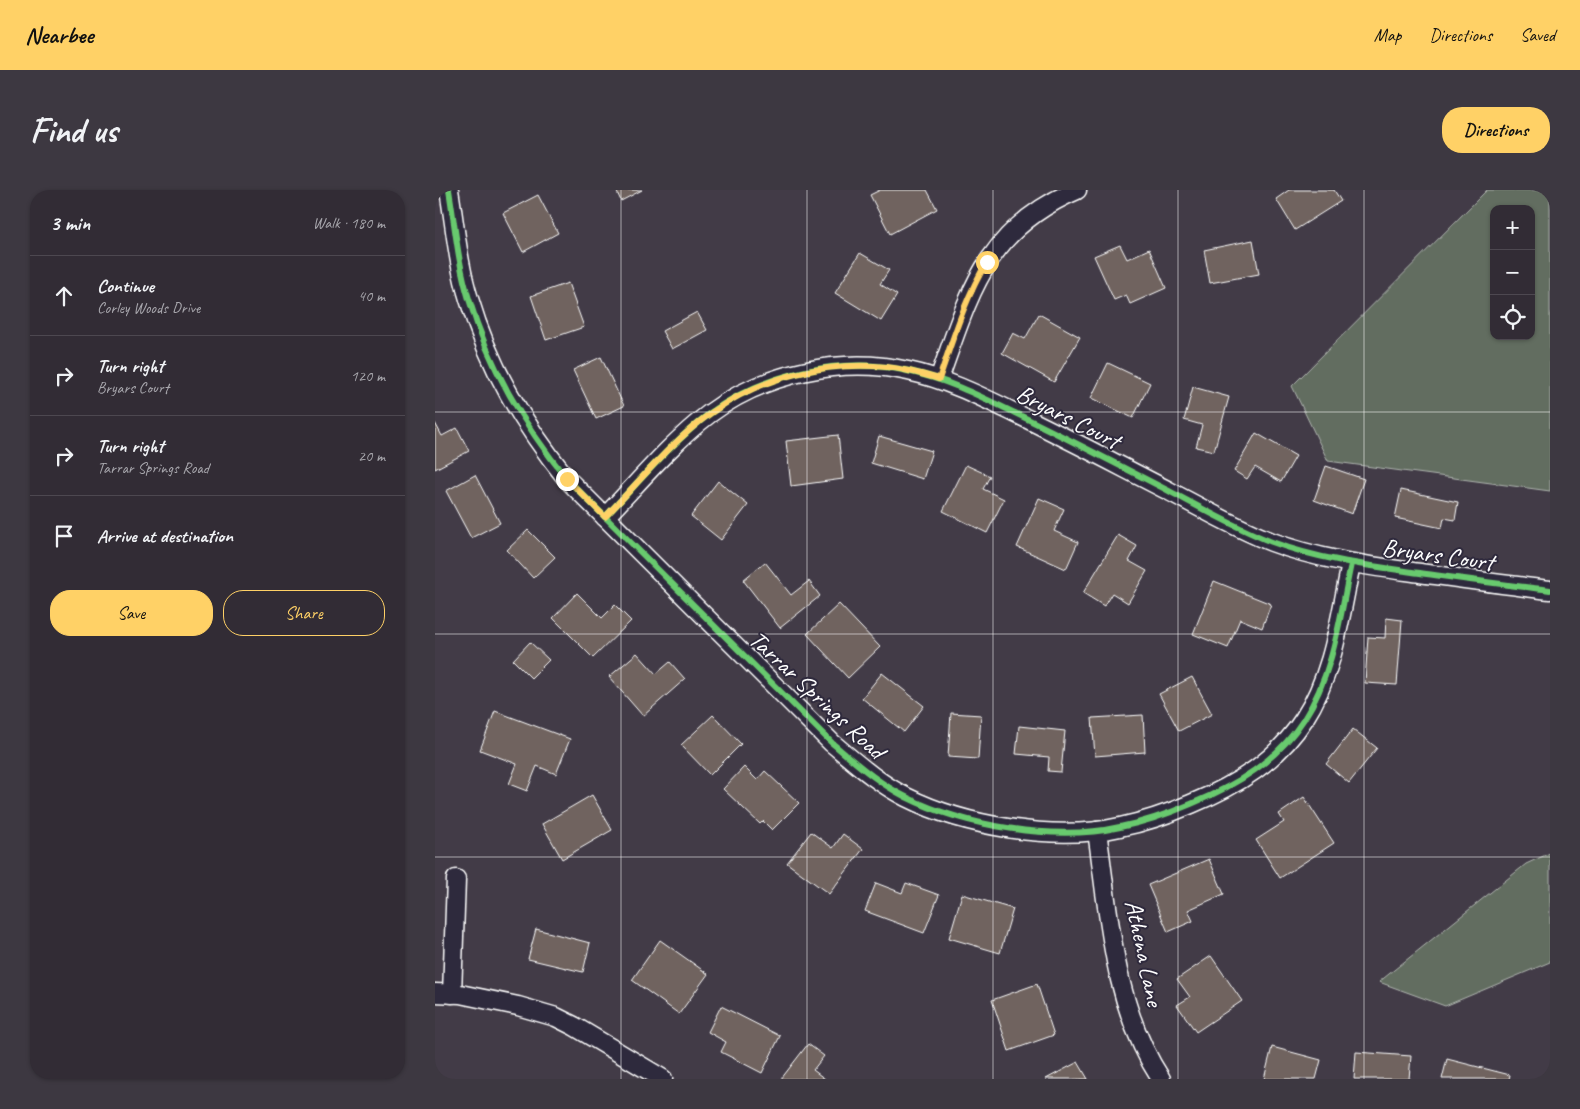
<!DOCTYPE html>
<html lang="en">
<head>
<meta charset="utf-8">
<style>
  body { margin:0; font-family:Caveat,sans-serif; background:#3d3841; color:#f1f3f6 }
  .controls { position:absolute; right:15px; top:15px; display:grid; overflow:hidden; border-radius:10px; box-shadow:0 1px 4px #0004 }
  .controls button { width:45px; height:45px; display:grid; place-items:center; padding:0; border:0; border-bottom:1px solid #4d4850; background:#322c35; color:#f1f3f6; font:25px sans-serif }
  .stop { position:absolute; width:15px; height:15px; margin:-11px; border:4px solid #ffd166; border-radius:50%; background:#fff }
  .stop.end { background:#ffd166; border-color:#fff; box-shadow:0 1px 5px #0008 }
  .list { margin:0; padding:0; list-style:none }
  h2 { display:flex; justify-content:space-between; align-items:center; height:65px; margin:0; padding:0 20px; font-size:21px }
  h2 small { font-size:16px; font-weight:400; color:#a8a7ad }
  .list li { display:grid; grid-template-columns:32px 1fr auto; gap:15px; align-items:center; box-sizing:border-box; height:80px; padding:0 20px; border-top:1px solid #4d4850 }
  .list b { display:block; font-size:19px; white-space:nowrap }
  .list p { margin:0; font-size:16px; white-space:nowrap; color:#a8a7ad }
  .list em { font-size:16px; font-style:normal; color:#a8a7ad }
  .actions { display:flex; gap:10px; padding:15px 20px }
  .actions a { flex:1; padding:11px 0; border:1px solid #ffd166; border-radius:20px; text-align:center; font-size:18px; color:#ffd166 }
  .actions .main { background:#ffd166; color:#111 }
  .icon { flex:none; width:28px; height:28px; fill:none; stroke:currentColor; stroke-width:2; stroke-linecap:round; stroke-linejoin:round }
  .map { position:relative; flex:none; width:1115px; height:889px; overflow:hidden; border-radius:20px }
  header { display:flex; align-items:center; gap:30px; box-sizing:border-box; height:70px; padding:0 25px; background:#ffd166; color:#111 }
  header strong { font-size:24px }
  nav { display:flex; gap:28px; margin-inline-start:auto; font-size:18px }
  .intro { display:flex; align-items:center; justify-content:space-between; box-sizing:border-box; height:120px; padding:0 30px }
  h1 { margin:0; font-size:35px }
  .button { padding:12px 22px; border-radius:20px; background:#ffd166; color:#111; font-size:18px; font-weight:700 }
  main { display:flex; gap:30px; padding:0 30px }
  aside { flex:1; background:#322c35; border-radius:20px; box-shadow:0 1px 4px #0004 }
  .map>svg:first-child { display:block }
</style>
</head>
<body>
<header>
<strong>Nearbee</strong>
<nav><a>Map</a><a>Directions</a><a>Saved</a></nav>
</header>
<div class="intro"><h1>Find us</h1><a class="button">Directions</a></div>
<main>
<aside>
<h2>3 min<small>Walk · 180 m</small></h2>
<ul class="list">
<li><svg class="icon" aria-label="ahead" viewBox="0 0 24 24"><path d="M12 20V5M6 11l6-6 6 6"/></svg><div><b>Continue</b><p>Corley Woods Drive</p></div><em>40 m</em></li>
<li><svg class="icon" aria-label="right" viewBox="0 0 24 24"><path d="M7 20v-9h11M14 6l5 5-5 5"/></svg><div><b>Turn right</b><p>Bryars Court</p></div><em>120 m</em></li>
<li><svg class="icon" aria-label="right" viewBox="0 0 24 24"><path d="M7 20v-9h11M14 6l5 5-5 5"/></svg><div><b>Turn right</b><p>Tarrar Springs Road</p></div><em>20 m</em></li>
<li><svg class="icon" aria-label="arrive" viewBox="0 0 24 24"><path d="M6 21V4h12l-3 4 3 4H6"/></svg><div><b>Arrive at destination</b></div></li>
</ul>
<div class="actions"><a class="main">Save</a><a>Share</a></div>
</aside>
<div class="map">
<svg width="1115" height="889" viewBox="0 0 1115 889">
  <rect width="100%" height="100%" fill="#423b47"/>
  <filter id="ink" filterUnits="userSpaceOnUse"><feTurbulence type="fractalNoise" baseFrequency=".02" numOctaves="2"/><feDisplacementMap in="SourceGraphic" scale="10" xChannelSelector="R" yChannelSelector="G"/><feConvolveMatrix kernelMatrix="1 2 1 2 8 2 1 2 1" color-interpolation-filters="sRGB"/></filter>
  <g filter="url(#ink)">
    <g fill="#626d61" stroke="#b0b6b0" fill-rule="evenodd">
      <path d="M 1052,0 L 1115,0 L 1115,301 L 893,271 L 857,196 ZM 1059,19 L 1096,19 L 1096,146 L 1059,146 Z"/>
      <path d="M 1115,663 L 1115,772 L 1010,816 L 944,792 L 1091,674 Z"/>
    </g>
    <g fill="#70645f" stroke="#fff">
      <path d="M 181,0 L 207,0 L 186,11 Z"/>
      <path d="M 445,0 L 492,0 L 502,19 L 455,44 L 435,5 Z"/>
      <path d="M 854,0 L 899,0 L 906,11 L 860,40 L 841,9 Z"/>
      <path d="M 103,5 L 123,43 L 88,62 L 68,23 Z"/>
      <path d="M 818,50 L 824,84 L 775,93 L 769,60 Z"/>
      <path d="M 685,55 L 692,69 L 714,59 L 731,98 L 695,114 L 691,105 L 679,110 L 659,66 Z"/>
      <path d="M 425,63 L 454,80 L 445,94 L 462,105 L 446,131 L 400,103 Z"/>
      <path d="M 133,93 L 149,137 L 111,150 L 96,106 Z"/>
      <path d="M 262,122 L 272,140 L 237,159 L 227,141 Z"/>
      <path d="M 604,124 L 645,147 L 619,192 L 567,163 L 578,143 L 590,149 Z"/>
      <path d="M 166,167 L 189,216 L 161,229 L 138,180 Z"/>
      <path d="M 673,173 L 715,193 L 698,228 L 656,208 Z"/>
      <path d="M 758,197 L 794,207 L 779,261 L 761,257 L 767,235 L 749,230 Z"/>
      <path d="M 0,233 L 7,246 L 22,238 L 34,261 L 0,279 Z"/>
      <path d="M 821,243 L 861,266 L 846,292 L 820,277 L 812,289 L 799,281 Z"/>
      <path d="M 403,245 L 408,289 L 356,296 L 351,251 Z"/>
      <path d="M 444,246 L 497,261 L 488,289 L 436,273 Z"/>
      <path d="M 531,275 L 555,286 L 548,299 L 569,309 L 552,343 L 508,321 Z"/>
      <path d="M 891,276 L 929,289 L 917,324 L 879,310 Z"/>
      <path d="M 40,285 L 65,333 L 36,348 L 11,301 Z"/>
      <path d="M 283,291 L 313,315 L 286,350 L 256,326 Z"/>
      <path d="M 966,300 L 1023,312 L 1020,330 L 1009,328 L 1007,338 L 960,328 Z"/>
      <path d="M 604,308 L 629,319 L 619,341 L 643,352 L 631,379 L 582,357 Z"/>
      <path d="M 93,340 L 120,367 L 98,388 L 72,360 Z"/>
      <path d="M 683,345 L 702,356 L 694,371 L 712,381 L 693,413 L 677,403 L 669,416 L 648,403 Z"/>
      <path d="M 330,372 L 356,405 L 374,391 L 385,406 L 345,438 L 308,390 Z"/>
      <path d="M 779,391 L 836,414 L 827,438 L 805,429 L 793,458 L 758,444 Z"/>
      <path d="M 142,403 L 167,428 L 180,415 L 196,431 L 158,468 L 118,428 Z"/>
      <path d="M 404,414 L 445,457 L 413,488 L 372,444 Z"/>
      <path d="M 951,428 L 967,430 L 962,495 L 930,493 L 933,447 L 950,448 Z"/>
      <path d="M 95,452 L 114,470 L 96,488 L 78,470 Z"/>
      <path d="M 202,463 L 221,484 L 235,472 L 250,489 L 208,526 L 174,487 Z"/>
      <path d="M 447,483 L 489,516 L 469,542 L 427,508 Z"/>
      <path d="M 757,487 L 777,524 L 744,541 L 724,504 Z"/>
      <path d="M 60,521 L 135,549 L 121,584 L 102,576 L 92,601 L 74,594 L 82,574 L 45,560 Z"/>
      <path d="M 516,523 L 546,525 L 543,569 L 513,567 Z"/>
      <path d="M 278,525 L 306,554 L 275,585 L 246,555 Z"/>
      <path d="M 708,525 L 710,562 L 660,566 L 657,528 Z"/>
      <path d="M 584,536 L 630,541 L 626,582 L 613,581 L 614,567 L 581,564 Z"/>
      <path d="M 918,539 L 942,558 L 914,593 L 891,574 Z"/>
      <path d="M 309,577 L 322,590 L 330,581 L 364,613 L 337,640 L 328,631 L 325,634 L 288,599 Z"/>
      <path d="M 157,605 L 177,640 L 127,669 L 107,634 Z"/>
      <path d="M 869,607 L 899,653 L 845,688 L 821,650 L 849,632 L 844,624 Z"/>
      <path d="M 376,642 L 398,658 L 408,644 L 428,659 L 394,704 L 352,673 Z"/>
      <path d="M 774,669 L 789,704 L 753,720 L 758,731 L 733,742 L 713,695 Z"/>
      <path d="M 441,693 L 467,703 L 471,693 L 504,705 L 489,743 L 430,721 Z"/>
      <path d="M 527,704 L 578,719 L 565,763 L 514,748 Z"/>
      <path d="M 101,739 L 155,753 L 148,782 L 93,769 Z"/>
      <path d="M 225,750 L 273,784 L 244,824 L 197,790 Z"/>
      <path d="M 776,766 L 807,811 L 761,842 L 742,815 L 755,807 L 742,789 Z"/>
      <path d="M 602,794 L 619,845 L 574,861 L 557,810 Z"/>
      <path d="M 286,816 L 345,846 L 327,883 L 286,862 L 291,852 L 273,842 Z"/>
      <path d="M 373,854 L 389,866 L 378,880 L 390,889 L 346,889 Z"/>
      <path d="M 837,857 L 886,870 L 881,889 L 829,889 Z"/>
      <path d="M 921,862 L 976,866 L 974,889 L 919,889 Z"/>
      <path d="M 1012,869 L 1075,885 L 1074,889 L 1007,889 Z"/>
      <path d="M 643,872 L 653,889 L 611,889 Z"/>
    </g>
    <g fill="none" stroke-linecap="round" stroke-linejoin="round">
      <defs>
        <g id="minor">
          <path d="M 14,0 C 20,36 23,74 34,109 C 54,177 88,234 132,289 L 397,553 C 421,573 443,593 471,607 C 529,636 620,652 685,637 C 710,632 733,624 756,614 C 802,595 842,571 869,529 C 899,483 905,426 916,374"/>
          <path d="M 504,189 C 535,103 550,39 642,0"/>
          <path d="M 170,327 C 204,292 236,253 274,224 C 329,183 407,166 473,181 C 511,189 545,206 580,223 C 632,248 683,275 734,301 C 768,319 801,338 837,352 C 885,370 935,376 985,383 C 1029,389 1072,395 1115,400"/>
          <path d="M 662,641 C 674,725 678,816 726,889"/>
          <path d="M 0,803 L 25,804 L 83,816 L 121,827 L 139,836 L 228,889"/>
          <path d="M 17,804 L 21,689"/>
        </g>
      </defs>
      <use href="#minor" stroke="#fff" stroke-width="21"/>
      <use href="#minor" stroke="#2f2a3d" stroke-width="18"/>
      <defs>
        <g id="cycleway">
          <path d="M 14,0 C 20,36 23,74 34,109 C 54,177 88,234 132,289 L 397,553 C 421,573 443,593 471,607 C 529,636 620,652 685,637 C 710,632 733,624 756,614 C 802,595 842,571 869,529 C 899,483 905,426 916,374"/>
          <path d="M 170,327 C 204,292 236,253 274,224 C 329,183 407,166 473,181 C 511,189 545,206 580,223 C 632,248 683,275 734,301 C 768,319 801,338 837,352 C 885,370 935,376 985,383 C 1029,389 1072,395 1115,400"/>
        </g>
      </defs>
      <use href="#cycleway" stroke="#2f2a3d" stroke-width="9"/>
      <use href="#cycleway" stroke="#67ca6e" stroke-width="6"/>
    </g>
  </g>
  <g fill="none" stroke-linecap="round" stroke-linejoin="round" filter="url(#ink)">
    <path stroke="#ffd166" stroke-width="6" d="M 132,289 L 170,327 C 203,293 238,250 276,223 C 326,187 390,171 452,177 C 470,179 487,184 504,189 C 518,149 530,108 552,72"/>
  </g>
  <path fill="none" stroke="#fff" stroke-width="1" stroke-opacity="0.55" d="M 186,0 L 186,889M 372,0 L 372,889M 558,0 L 558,889M 743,0 L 743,889M 929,0 L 929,889M 0,222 L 1115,222M 0,444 L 1115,444M 0,667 L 1115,667"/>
  <g text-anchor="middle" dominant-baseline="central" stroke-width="4" stroke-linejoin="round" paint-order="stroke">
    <g font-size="25" fill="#fff" stroke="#2f2a3d">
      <text transform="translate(633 227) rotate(27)">Bryars Court</text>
      <text transform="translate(1003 365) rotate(8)">Bryars Court</text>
      <text transform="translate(382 505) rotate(43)">Tarrar Springs Road</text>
      <text transform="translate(709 763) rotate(78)">Athena Lane</text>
    </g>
  </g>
</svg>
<div class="controls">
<button>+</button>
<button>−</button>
<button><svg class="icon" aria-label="locate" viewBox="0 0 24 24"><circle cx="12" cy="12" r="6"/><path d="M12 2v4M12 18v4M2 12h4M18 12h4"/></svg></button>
</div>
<div class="stop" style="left:552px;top:72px"></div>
<div class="stop end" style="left:132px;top:289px"></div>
</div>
</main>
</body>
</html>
